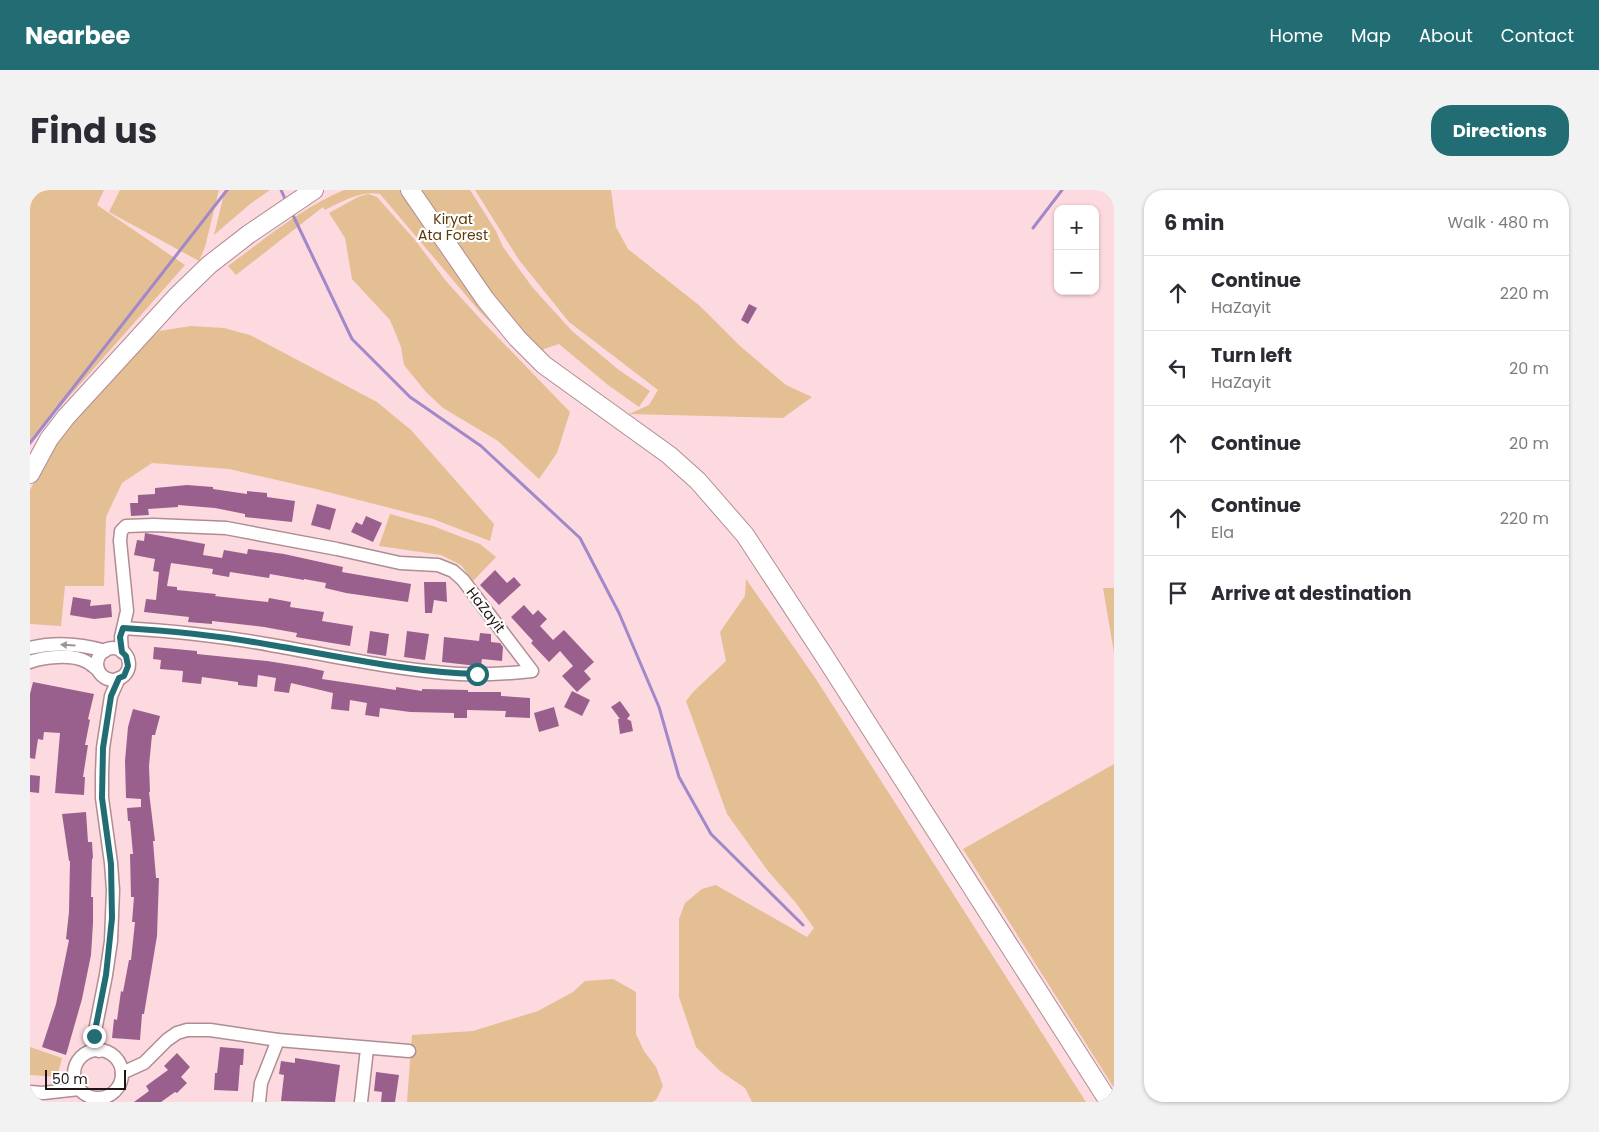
<!DOCTYPE html>
<html lang="en">
<head>
<meta charset="utf-8">
<style>
  body { margin:0; font-family:Poppins,sans-serif; background:#f2f2f3; color:#2b2b33 }
  .controls { position:absolute; right:15px; top:15px; display:grid; overflow:hidden; border-radius:10px; box-shadow:0 1px 4px #0004 }
  .controls button { width:45px; height:45px; display:grid; place-items:center; padding:0; border:0; border-bottom:1px solid #e1e1e2; background:#fff; color:#2b2b33; font:25px sans-serif }
  .scale { position:absolute; left:15px; bottom:12px; width:81px; box-sizing:border-box; padding-left:5px; border:2px solid #201416; border-top:0; font-size:14px; line-height:18px; white-space:nowrap; color:#201416; -webkit-text-stroke:4px #fff; paint-order:stroke }
  .stop { position:absolute; width:15px; height:15px; margin:-11px; border:4px solid #216d73; border-radius:50%; background:#fff }
  .stop.end { background:#216d73; border-color:#fff; box-shadow:0 1px 5px #0008 }
  .list { margin:0; padding:0; list-style:none }
  h2 { display:flex; justify-content:space-between; align-items:center; height:65px; margin:0; padding:0 20px; font-size:21px }
  h2 small { font-size:16px; font-weight:400; color:#7c7c81 }
  .list li { display:grid; grid-template-columns:32px 1fr auto; gap:15px; align-items:center; box-sizing:border-box; height:75px; padding:0 20px; border-top:1px solid #e1e1e2 }
  .list b { display:block; font-size:19px; white-space:nowrap }
  .list p { margin:0; font-size:16px; white-space:nowrap; color:#7c7c81 }
  .list em { font-size:16px; font-style:normal; color:#7c7c81 }
  .icon { flex:none; width:28px; height:28px; fill:none; stroke:currentColor; stroke-width:2; stroke-linecap:round; stroke-linejoin:round }
  .map { position:relative; flex:none; width:1084px; height:912px; overflow:hidden; border-radius:20px }
  header { display:flex; align-items:center; gap:30px; box-sizing:border-box; height:70px; padding:0 25px; background:#216d73; color:#fff }
  header strong { font-size:24px }
  nav { display:flex; gap:28px; margin-inline-start:auto; font-size:18px }
  .intro { display:flex; align-items:center; justify-content:space-between; box-sizing:border-box; height:120px; padding:0 30px }
  h1 { margin:0; font-size:35px }
  .button { padding:12px 22px; border-radius:20px; background:#216d73; color:#fff; font-size:18px; font-weight:700 }
  main { display:flex; gap:30px; padding:0 30px }
  aside { flex:1; background:#fff; border-radius:20px; box-shadow:0 1px 4px #0004 }
  .map>svg:first-child { display:block }
</style>
</head>
<body>
<header>
<strong>Nearbee</strong>
<nav><a>Home</a><a>Map</a><a>About</a><a>Contact</a></nav>
</header>
<div class="intro"><h1>Find us</h1><a class="button">Directions</a></div>
<main>
<div class="map">
<svg width="1084" height="912" viewBox="0 0 1084 912">
  <rect width="100%" height="100%" fill="#fddae0"/>
  <g fill="#e4bf93">
    <path d="M 0,0 L 74,0 L 67,15 L 155,75 L 0,251 Z"/>
    <path d="M 90,0 L 189,0 L 175,57 L 169,71 L 79,22 Z"/>
    <path d="M 195,0 L 240,0 L 220,14 L 184,45 Z"/>
    <path d="M 314,0 L 440,0 L 466,41 L 473,57 L 503,98 L 542,141 L 589,180 L 620,201 L 609,217 L 578,195 L 529,154 L 514,159 L 509,169 L 498,169 L 450,122 L 350,4 C 331,0 311,12 295,20 L 293,17 L 206,85 L 198,76 C 235,49 271,18 314,0 Z"/>
    <path d="M 445,0 L 581,0 L 586,37 L 598,59 L 670,116 L 710,156 L 756,195 L 782,207 L 753,228 L 599,224 L 619,215 L 628,200 L 539,132 L 489,70 Z"/>
    <path d="M 338,4 L 347,7 L 385,50 L 416,91 L 453,132 L 540,222 L 527,263 L 509,289 L 468,251 L 413,218 L 396,202 L 374,175 L 371,157 L 360,130 L 322,89 L 315,48 L 299,23 L 328,7 Z"/>
    <path d="M 161,136 L 194,138 L 220,145 L 347,212 L 381,240 L 464,334 L 460,351 L 403,329 L 286,299 L 199,279 L 122,273 L 92,293 L 76,327 L 74,396 L 35,396 L 31,436 L 0,434 L 0,300 L 21,258 L 53,217 L 102,165 L 129,141 Z"/>
    <path d="M 360,324 L 403,336 L 450,354 L 466,367 L 443,391 L 431,375 L 411,365 L 349,356 Z"/>
    <path d="M 716,389 L 786,489 L 1056,912 L 722,912 L 715,898 L 690,881 L 666,857 L 649,807 L 649,729 L 655,713 L 672,699 L 686,695 L 777,747 L 784,738 L 766,713 L 738,681 L 697,624 L 656,511 L 663,502 L 696,471 L 690,442 L 715,406 Z"/>
    <path d="M 1073,398 L 1084,398 L 1084,463 Z"/>
    <path d="M 1084,574 L 1084,898 L 933,659 Z"/>
    <path d="M 583,789 L 606,802 L 606,844 L 614,861 L 626,877 L 633,896 L 626,910 L 622,912 L 377,912 L 382,845 L 443,841 L 508,821 L 543,802 L 555,791 Z"/>
    <path d="M 0,857 L 32,868 L 27,887 L 0,885 Z"/>
  </g>
  <g fill="none" stroke-linecap="round" stroke-linejoin="round">
    <g stroke="#a188c9" stroke-width="3">
      <path d="M 251,0 L 256,11"/>
      <path d="M 261,21 L 322,149 L 380,207 L 451,256 L 550,348 L 589,423 L 629,517 L 649,587 L 681,644 L 773,735"/>
      <path d="M 1003,38 L 1032,0"/>
      <path d="M 0,253 L 197,0"/>
    </g>
  </g>
  <g fill="#99608e">
    <path d="M 719,114 L 727,118 L 718,134 L 711,130 Z"/>
    <path d="M 157,295 L 183,297 L 183,299 L 217,304 L 217,301 L 237,303 L 237,307 L 265,311 L 262,332 L 215,327 L 215,324 L 185,318 L 148,315 L 148,317 L 118,319 L 119,325 L 101,326 L 100,313 L 108,313 L 108,305 L 125,304 L 125,298 Z"/>
    <path d="M 287,314 L 306,319 L 300,340 L 281,335 Z"/>
    <path d="M 336,326 L 352,333 L 343,352 L 321,342 L 326,332 L 332,335 Z"/>
    <path d="M 115,343 L 175,354 L 173,365 L 192,368 L 194,360 L 217,364 L 218,359 L 254,364 L 313,377 L 312,382 L 381,394 L 378,412 L 316,403 L 295,398 L 296,393 L 274,389 L 274,390 L 240,384 L 239,388 L 200,382 L 199,387 L 182,384 L 183,379 L 141,373 L 137,396 L 147,397 L 147,400 L 186,404 L 185,406 L 238,412 L 239,408 L 261,412 L 260,417 L 294,422 L 292,431 L 323,436 L 320,456 L 266,447 L 267,443 L 234,437 L 182,431 L 182,434 L 158,432 L 159,427 L 114,422 L 116,409 L 126,410 L 129,382 L 123,381 L 125,369 L 104,365 L 107,350 L 114,351 Z"/>
    <path d="M 465,380 L 477,393 L 484,387 L 491,395 L 469,415 L 450,395 Z"/>
    <path d="M 394,392 L 416,392 L 417,412 L 404,410 L 402,423 L 395,423 Z"/>
    <path d="M 43,407 L 61,410 L 60,416 L 81,414 L 82,427 L 64,429 L 40,425 Z"/>
    <path d="M 494,415 L 503,425 L 508,420 L 517,429 L 510,436 L 523,450 L 534,440 L 564,472 L 554,481 L 561,489 L 547,502 L 532,486 L 543,476 L 530,461 L 519,472 L 501,453 L 503,451 L 481,427 Z"/>
    <path d="M 340,441 L 359,444 L 356,466 L 337,463 Z"/>
    <path d="M 377,441 L 399,444 L 395,470 L 374,467 Z"/>
    <path d="M 450,443 L 461,444 L 461,452 L 470,453 L 473,457 L 472,471 L 452,469 L 451,476 L 447,476 L 412,472 L 414,447 L 449,451 Z"/>
    <path d="M 124,457 L 167,461 L 167,464 L 237,471 L 275,477 L 294,481 L 292,489 L 366,500 L 366,497 L 392,501 L 392,499 L 438,500 L 438,502 L 471,502 L 471,506 L 500,508 L 500,528 L 475,527 L 476,521 L 437,520 L 437,528 L 424,528 L 424,523 L 380,522 L 350,518 L 349,527 L 335,525 L 337,513 L 320,510 L 319,521 L 301,519 L 303,503 L 261,493 L 259,503 L 244,501 L 246,488 L 228,485 L 227,497 L 208,495 L 208,492 L 172,487 L 171,494 L 152,492 L 153,481 L 130,479 L 131,470 L 123,469 Z"/>
    <path d="M 3,492 L 64,504 L 58,529 L 60,530 L 55,555 L 58,555 L 53,587 L 55,587 L 54,605 L 25,603 L 30,543 L 14,542 L 13,550 L 8,549 L 5,569 L 0,568 L 0,504 Z"/>
    <path d="M 542,501 L 560,510 L 552,526 L 534,517 Z"/>
    <path d="M 590,511 L 600,525 L 597,529 L 601,531 L 603,541 L 590,544 L 588,529 L 590,529 L 581,517 Z"/>
    <path d="M 524,517 L 529,536 L 509,542 L 504,523 Z"/>
    <path d="M 103,519 L 130,526 L 125,545 L 122,545 L 119,576 L 120,602 L 119,602 L 125,651 L 123,651 L 126,688 L 129,688 L 127,746 L 114,824 L 112,824 L 110,850 L 82,848 L 84,829 L 87,830 L 91,801 L 93,802 L 99,770 L 101,770 L 105,732 L 102,732 L 104,707 L 101,707 L 100,664 L 103,664 L 100,631 L 98,631 L 97,618 L 111,617 L 111,609 L 96,608 L 95,571 L 98,537 Z"/>
    <path d="M 0,585 L 10,586 L 9,603 L 0,602 Z"/>
    <path d="M 56,622 L 58,652 L 62,652 L 63,668 L 62,669 L 61,707 L 63,707 L 63,733 L 61,765 L 52,809 L 36,865 L 12,857 L 26,814 L 39,750 L 36,749 L 39,722 L 40,671 L 39,671 L 32,624 Z"/>
    <path d="M 190,857 L 214,859 L 213,875 L 210,875 L 208,901 L 184,900 L 185,883 L 187,883 Z"/>
    <path d="M 147,863 L 160,877 L 151,887 L 157,893 L 147,903 L 145,902 L 131,912 L 104,912 L 119,901 L 116,896 L 138,880 L 134,876 Z"/>
    <path d="M 265,868 L 310,875 L 305,912 L 251,911 L 254,885 L 249,884 L 251,871 L 265,873 Z"/>
    <path d="M 346,882 L 369,885 L 365,912 L 351,912 L 352,902 L 344,901 Z"/>
  </g>
  <g fill="none" stroke-linecap="round" stroke-linejoin="round">
    <defs>
      <g id="street">
        <path d="M 0,458 C 25,452 51,454 75,461"/>
        <circle cx="83" cy="474" r="16"/>
        <path d="M 92,462 L 91,447 L 97,421 L 90,351 L 91,341 L 96,336 L 124,335 L 196,338 L 307,359 L 370,373 L 408,375 L 423,381 L 433,390 L 502,481 C 474,484 443,486 415,483 C 356,478 299,465 241,455 C 192,446 143,441 93,438"/>
        <path d="M 0,472 C 13,467 41,464 55,471 C 60,473 64,477 68,480"/>
        <circle cx="68" cy="884" r="24"/>
        <path d="M 69,861 L 64,846 L 76,785 L 81,751 L 83,700 L 81,673 L 72,608 L 72,584 L 73,558 L 81,506 L 89,488"/>
        <path d="M 92,883 L 114,873 L 137,850 L 147,843 L 157,840 L 180,840 L 248,850 L 379,861"/>
        <path d="M 0,902 L 13,903 L 49,899"/>
        <path d="M 229,912 L 231,893 L 248,850"/>
        <path d="M 331,912 L 337,859"/>
      </g>
      <g id="secondary">
        <path d="M 380,0 L 455,109 L 487,148 L 514,175 L 639,265 L 668,291 L 715,345 L 793,464 L 1079,912"/>
        <path d="M 0,284 L 19,249 L 36,227 L 146,107 L 179,75 L 219,44 L 284,0"/>
      </g>
    </defs>
    <use href="#street" stroke="#ae8d93" stroke-width="15"/>
    <use href="#secondary" stroke="#ae8d93" stroke-width="20"/>
    <use href="#street" stroke="#fff" stroke-width="12"/>
    <use href="#secondary" stroke="#fff" stroke-width="18"/>
  </g>
  <defs><path id="oneway-solid" d="M-6-.8H1V-3.2L6.5 0L1 3.2V.8H-6Z" transform="scale(1.25)"/></defs>
  <use fill="#9b9596" href="#oneway-solid" transform="translate(38 455) rotate(-177)"/>
  <g fill="none" stroke-linecap="round" stroke-linejoin="round">
    <path stroke="#216d73" stroke-width="6" d="M 64,846 L 76,785 L 82,728 L 81,674 L 72,608 L 73,558 L 81,506 L 89,488 L 94,486 L 98,476 L 96,466 L 92,462 L 90,447 L 93,438 C 143,441 192,446 241,455 C 309,466 377,482 447,484"/>
  </g>
  <g text-anchor="middle" dominant-baseline="central" stroke-width="4.5" stroke-linejoin="round" paint-order="stroke">
    <g font-size="14" fill="#5c3b0a" stroke="#fff">
      <text x="423" y="29">Kiryat<tspan x="423" dy="16">Ata Forest</tspan></text>
    </g>
    <g font-size="14" fill="#201416" stroke="#fff">
      <text transform="translate(456 420) rotate(52)">HaZayit</text>
    </g>
  </g>
</svg>
<div class="controls">
<button>+</button>
<button>−</button>
</div>
<div class="scale">50 m</div>
<div class="stop" style="left:447px;top:484px"></div>
<div class="stop end" style="left:64px;top:846px"></div>
</div>
<aside>
<h2>6 min<small>Walk · 480 m</small></h2>
<ul class="list">
<li><svg class="icon" aria-label="ahead" viewBox="0 0 24 24"><path d="M12 20V5M6 11l6-6 6 6"/></svg><div><b>Continue</b><p>HaZayit</p></div><em>220 m</em></li>
<li><svg class="icon" aria-label="left" viewBox="0 0 24 24"><path d="M17 20v-9H6M10 6l-5 5 5 5"/></svg><div><b>Turn left</b><p>HaZayit</p></div><em>20 m</em></li>
<li><svg class="icon" aria-label="ahead" viewBox="0 0 24 24"><path d="M12 20V5M6 11l6-6 6 6"/></svg><div><b>Continue</b></div><em>20 m</em></li>
<li><svg class="icon" aria-label="ahead" viewBox="0 0 24 24"><path d="M12 20V5M6 11l6-6 6 6"/></svg><div><b>Continue</b><p>Ela</p></div><em>220 m</em></li>
<li><svg class="icon" aria-label="arrive" viewBox="0 0 24 24"><path d="M6 21V4h12l-3 4 3 4H6"/></svg><div><b>Arrive at destination</b></div></li>
</ul>
</aside>
</main>
</body>
</html>
